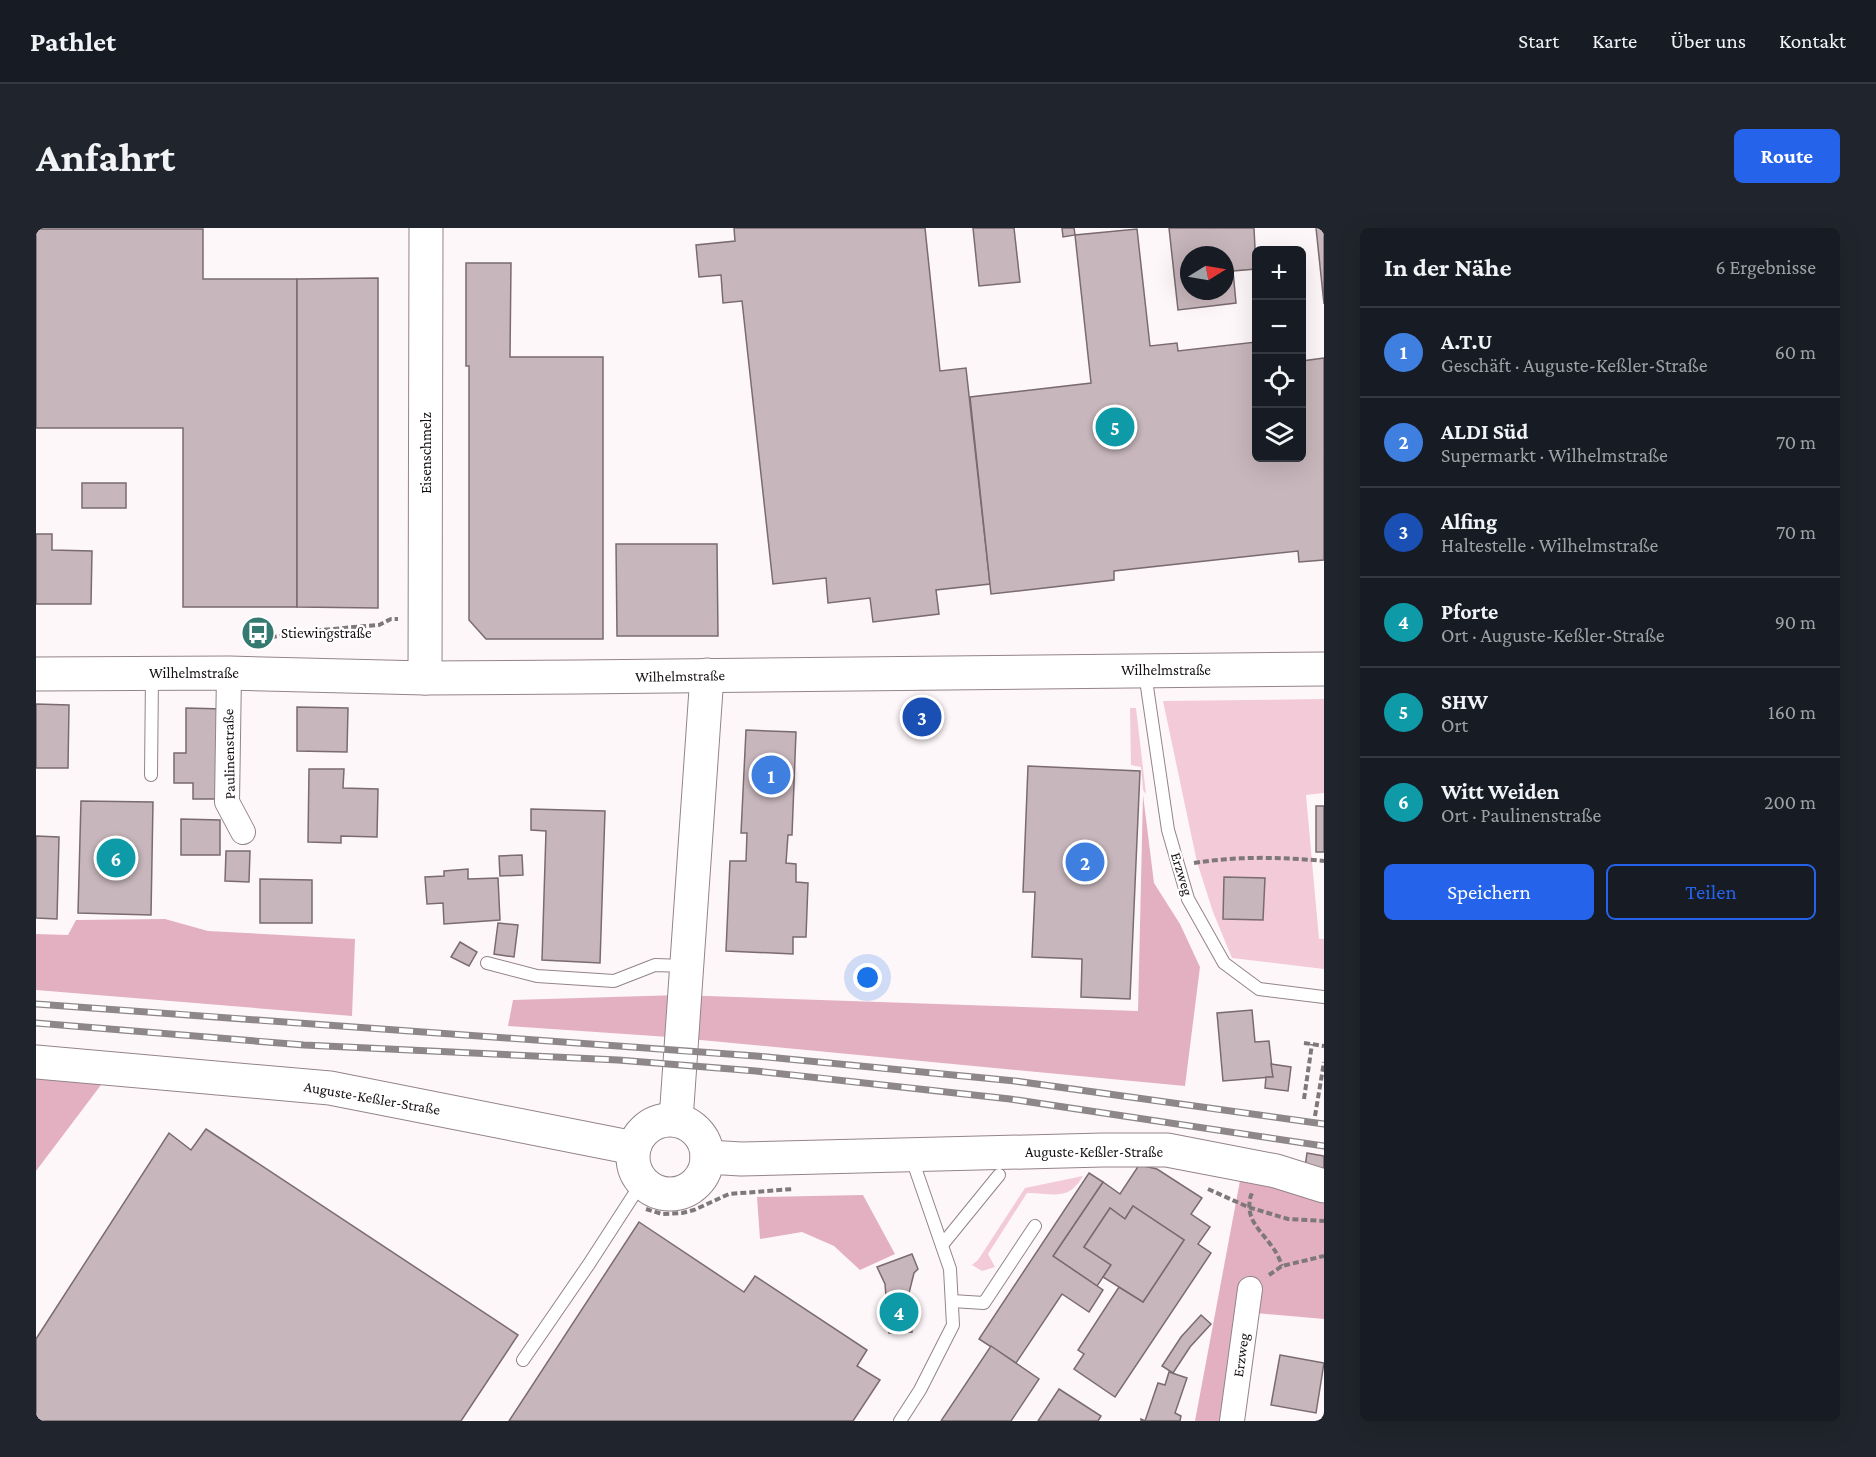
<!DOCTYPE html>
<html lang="de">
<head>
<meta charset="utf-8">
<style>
  body { margin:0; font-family:"Crimson Pro",serif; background:#20242c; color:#f1f3f6 }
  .controls { position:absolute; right:18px; top:18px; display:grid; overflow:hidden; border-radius:9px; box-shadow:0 6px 24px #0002 }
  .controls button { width:54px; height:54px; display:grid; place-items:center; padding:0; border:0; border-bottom:2px solid #363941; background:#171b24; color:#f1f3f6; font:30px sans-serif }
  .compass { position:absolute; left:1144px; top:18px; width:54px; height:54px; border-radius:50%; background:#171b24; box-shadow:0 6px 24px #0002; rotate:79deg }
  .you { position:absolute; left:832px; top:750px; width:21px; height:21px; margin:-15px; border:4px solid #fff; border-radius:50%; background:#1a73e8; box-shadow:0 0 0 9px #1a73e833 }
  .badge { display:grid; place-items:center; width:39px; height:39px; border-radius:50%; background:#2563eb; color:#fff; font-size:20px; font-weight:700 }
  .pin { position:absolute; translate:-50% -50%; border:3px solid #fff; box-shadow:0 2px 6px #0006 }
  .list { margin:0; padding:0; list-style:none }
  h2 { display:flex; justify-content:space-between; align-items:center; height:78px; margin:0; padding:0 24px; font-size:26px }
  h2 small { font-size:20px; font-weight:400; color:#9ea1a6 }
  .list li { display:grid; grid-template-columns:39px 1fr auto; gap:18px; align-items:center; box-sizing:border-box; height:90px; padding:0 24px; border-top:2px solid #363941 }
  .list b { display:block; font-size:22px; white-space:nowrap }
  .list p { margin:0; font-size:20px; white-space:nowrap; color:#9ea1a6 }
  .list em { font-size:20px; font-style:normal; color:#9ea1a6 }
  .actions { display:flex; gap:12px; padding:18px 24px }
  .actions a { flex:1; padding:14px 0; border:2px solid #2563eb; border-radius:9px; text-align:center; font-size:21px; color:#2563eb }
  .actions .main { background:#2563eb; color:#fff }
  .icon { flex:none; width:33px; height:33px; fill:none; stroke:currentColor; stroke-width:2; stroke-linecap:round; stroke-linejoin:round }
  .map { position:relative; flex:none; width:1288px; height:1193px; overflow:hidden; border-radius:9px }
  header { display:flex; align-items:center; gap:36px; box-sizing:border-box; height:84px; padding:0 30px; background:#171b24; border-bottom:2px solid #363941 }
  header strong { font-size:28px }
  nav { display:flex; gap:33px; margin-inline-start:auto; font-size:21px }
  .intro { display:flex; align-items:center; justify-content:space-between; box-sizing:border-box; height:144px; padding:0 36px }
  h1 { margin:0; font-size:42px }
  .button { padding:15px 27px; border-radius:9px; background:#2563eb; color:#fff; font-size:21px; font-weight:700 }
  main { display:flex; gap:36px; padding:0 36px }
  aside { flex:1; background:#171b24; border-radius:9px; box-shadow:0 6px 24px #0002 }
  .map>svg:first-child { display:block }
</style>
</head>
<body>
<header>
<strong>Pathlet</strong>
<nav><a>Start</a><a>Karte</a><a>Über uns</a><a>Kontakt</a></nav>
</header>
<div class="intro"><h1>Anfahrt</h1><a class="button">Route</a></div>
<main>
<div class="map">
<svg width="1288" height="1193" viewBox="0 0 1288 1193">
  <rect width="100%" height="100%" fill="#fef7f9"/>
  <g fill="#f3cad8">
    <path d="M 1288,471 L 1288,565 L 1270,567 L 1283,711 L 1288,711 L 1288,741 L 1196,730 L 1177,684 L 1161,634 L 1127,473 Z"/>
    <path d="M 1094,480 L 1100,480 L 1110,566 L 1107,562 L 1105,539 L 1095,537 Z"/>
    <path d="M 1047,948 C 1032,974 1017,965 991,965 L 952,1026 L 959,1039 L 946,1043 L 936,1037 L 942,1032 L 989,960 Z"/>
  </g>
  <g fill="#e3b0c2">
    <path d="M 1107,567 L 1118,655 L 1144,696 L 1164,739 L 1149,858 L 633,809 L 472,798 L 477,772 L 643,767 L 1102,783 Z"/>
    <path d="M 129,691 L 172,703 L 319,711 L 316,788 L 0,762 L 0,706 L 32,707 L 40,692 Z"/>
    <path d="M 0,842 L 71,849 L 0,943 Z"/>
    <path d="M 1206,942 L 1288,971 L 1288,1091 L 1208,1084 L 1192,1193 L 1159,1193 Z"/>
    <path d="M 827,967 L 859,1026 L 824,1042 L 798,1018 L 766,1004 L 724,1011 L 721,969 Z"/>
  </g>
  <g fill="#c7b6bb" stroke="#7a6b70" stroke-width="1.5" fill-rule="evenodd">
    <path d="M 698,0 L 889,0 L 904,143 L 930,140 L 954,356 L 900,362 L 903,386 L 837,394 L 834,370 L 792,375 L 790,350 L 737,356 L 706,73 L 687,75 L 685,47 L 663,49 L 660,17 L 699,13 Z"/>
    <path d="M 937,0 L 978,0 L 984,54 L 943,58 Z"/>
    <path d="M 1026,0 L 1038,0 L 1039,7 L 1027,9 Z"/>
    <path d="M 1133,0 L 1218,0 L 1220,41 L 1197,43 L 1200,75 L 1142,82 ZM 1153,27 L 1189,27 L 1189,63 L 1153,63 Z"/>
    <path d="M 1280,0 L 1288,0 L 1288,76 Z"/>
    <path d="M 0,1 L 167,1 L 167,51 L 261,51 L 261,379 L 147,379 L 147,200 L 0,200 Z"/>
    <path d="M 1101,1 L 1114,118 L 1141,115 L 1142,123 L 1220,114 L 1220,230 L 1266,230 L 1266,133 L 1288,130 L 1288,332 L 1263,334 L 1262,323 L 1078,343 L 1078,352 L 955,366 L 934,169 L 1055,155 L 1039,7 Z"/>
    <path d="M 430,35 L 475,35 L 474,129 L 567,129 L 567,411 L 450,411 L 433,392 L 433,138 L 430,138 Z"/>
    <path d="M 342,50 L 342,380 L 261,379 L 261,51 Z"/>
    <rect x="46" y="255" width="44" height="25"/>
    <path d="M 0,306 L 16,306 L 16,322 L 56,323 L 55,376 L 0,376 Z"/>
    <path d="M 580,316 L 681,316 L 682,408 L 581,408 Z"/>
    <path d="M 232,399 L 233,405 L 213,407 L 212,401 Z"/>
    <path d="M 0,476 L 33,477 L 32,540 L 0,540 Z"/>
    <path d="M 261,479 L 312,480 L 311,524 L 261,523 Z"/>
    <path d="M 150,480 L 187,481 L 180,571 L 157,571 L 157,555 L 138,555 L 138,525 L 150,525 Z"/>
    <path d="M 895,485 L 895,492 L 876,492 L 876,486 Z"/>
    <path d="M 710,502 L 760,504 L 756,607 L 752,607 L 750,635 L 760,636 L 760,654 L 772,655 L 770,709 L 757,709 L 757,726 L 690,723 L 694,633 L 710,633 L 711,605 L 705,605 Z"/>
    <path d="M 992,538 L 1104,543 L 1094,771 L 1045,769 L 1046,731 L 996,729 L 999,664 L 987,664 Z"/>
    <path d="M 273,541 L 308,541 L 307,560 L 342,561 L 341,609 L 305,608 L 305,615 L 272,614 Z"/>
    <path d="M 45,573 L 117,574 L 115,687 L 42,685 Z"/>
    <rect x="1280" y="578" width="8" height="46"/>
    <path d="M 495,581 L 569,583 L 564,735 L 506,732 L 510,603 L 495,602 Z"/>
    <path d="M 145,591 L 184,592 L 184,627 L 145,627 Z"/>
    <path d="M 0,608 L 23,609 L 21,691 L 0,690 Z"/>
    <path d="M 190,623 L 214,623 L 213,654 L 189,653 Z"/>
    <path d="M 486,627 L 487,647 L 464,648 L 463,628 Z"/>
    <path d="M 432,641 L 432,651 L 462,650 L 464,692 L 408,696 L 407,675 L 391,676 L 389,649 L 408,648 L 408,643 Z"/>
    <path d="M 1188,649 L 1229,650 L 1227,692 L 1187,691 Z"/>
    <path d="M 224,651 L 276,652 L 276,695 L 224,695 Z"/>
    <path d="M 462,695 L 482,697 L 478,729 L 458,726 Z"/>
    <path d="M 424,714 L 441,724 L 433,738 L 415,729 Z"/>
    <path d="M 1216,782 L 1219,814 L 1233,813 L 1237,849 L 1187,853 L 1181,785 Z"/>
    <path d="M 1235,836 L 1255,839 L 1252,863 L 1229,860 L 1230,849 L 1237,849 Z"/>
    <path d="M 170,901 L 482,1107 L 425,1193 L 0,1193 L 0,1111 L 133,905 L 155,922 Z"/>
    <path d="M 1271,925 L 1288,928 L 1288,942 L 1269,939 Z"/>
    <path d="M 1103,937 L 1121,941 L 1166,970 L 1155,986 L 1174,999 L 1162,1016 L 1175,1025 L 1079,1169 L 1038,1141 L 1048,1126 L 1042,1122 L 1083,1059 L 1107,1074 L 1148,1012 L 1097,978 L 1089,991 L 1074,980 L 1048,1019 L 1075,1037 L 1061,1058 L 1017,1028 L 1067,954 L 1084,966 Z"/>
    <path d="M 1053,945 L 1067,954 L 1017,1028 L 1067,1062 L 1053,1084 L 1026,1066 L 980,1135 L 943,1111 Z"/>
    <path d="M 1097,978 L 1148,1012 L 1107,1074 L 1067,1049 L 1075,1037 L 1048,1019 L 1074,980 L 1089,991 Z"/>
    <path d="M 603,994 L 708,1064 L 719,1048 L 831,1122 L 821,1138 L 844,1152 L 817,1193 L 473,1193 Z"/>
    <path d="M 876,1026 L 882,1041 L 878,1045 L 873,1065 L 876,1104 L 853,1105 L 849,1056 L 841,1039 Z"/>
    <path d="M 1165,1087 L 1175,1096 L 1154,1119 L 1137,1145 L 1126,1138 L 1145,1109 Z"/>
    <path d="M 955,1118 L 1003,1151 L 975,1193 L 905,1193 Z"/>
    <path d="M 1244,1127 L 1288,1135 L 1280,1185 L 1235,1177 Z"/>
    <path d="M 1133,1144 L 1151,1150 L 1139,1185 L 1145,1188 L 1144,1193 L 1105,1193 L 1105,1191 L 1109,1193 L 1122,1155 L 1129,1157 Z"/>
    <path d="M 1023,1161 L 1065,1188 L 1062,1193 L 1002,1193 Z"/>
  </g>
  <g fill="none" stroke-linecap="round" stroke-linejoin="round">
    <defs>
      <g id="lane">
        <path d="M 1109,445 L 1132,602 L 1152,671 L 1188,735 L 1223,761 L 1288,769"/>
        <path d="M 115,547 L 116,447"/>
        <path d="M 451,735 L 501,748 L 578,753 L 619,737 L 648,738"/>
        <path d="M 906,1017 L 963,947"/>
        <path d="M 916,1073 L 948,1075 L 999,998"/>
        <path d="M 487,1132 L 553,1036 L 597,968 L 608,956"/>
        <path d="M 864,1193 L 884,1162 L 917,1097 L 914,1041 L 875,928"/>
      </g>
      <g id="street">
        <path d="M 193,445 L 191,574 L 207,604"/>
        <path d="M 1196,1193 L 1214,1061"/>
      </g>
      <g id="secondary">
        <path d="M 0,446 L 193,445 L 389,450 L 541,449 L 1288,441"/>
        <path d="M 389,450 L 390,0"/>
        <path d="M 0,834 L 294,860 L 598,920"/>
        <circle cx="634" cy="929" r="37"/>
        <path d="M 640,892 L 671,447"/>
        <path d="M 671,929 L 705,931 L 1067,922 L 1131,922 L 1240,943 L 1288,958"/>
      </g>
    </defs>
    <use href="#lane" stroke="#938489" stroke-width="14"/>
    <use href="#street" stroke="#938489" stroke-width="26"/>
    <use href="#secondary" stroke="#938489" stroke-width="35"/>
    <g stroke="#7f787a" stroke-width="4" stroke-dasharray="6 3" stroke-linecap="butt">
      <path d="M 222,405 L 223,411 L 284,402 L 343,397 L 355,391 L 362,391"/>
      <path d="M 1158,635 C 1201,628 1245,629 1288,633"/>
      <path d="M 1268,815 L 1288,818"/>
      <path d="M 1268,871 L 1276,816"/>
      <path d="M 1279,888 L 1288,834"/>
      <path d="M 1172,961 L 1212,979 L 1252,991 L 1288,993"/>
      <path d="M 1217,968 L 1215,967 C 1208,992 1225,1002 1237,1020 C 1241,1025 1244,1032 1246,1038"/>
      <path d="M 610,981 L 626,986 L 646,985 L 658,982 L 693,966 L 757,961"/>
      <path d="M 1233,1047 L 1246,1038 L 1288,1028"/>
    </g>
    <use href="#lane" stroke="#fff" stroke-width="12"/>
    <use href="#street" stroke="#fff" stroke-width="24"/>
    <use href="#secondary" stroke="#fff" stroke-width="33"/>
    <defs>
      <g id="rail">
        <path d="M 0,776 L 720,828 L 979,853 L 1288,896"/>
        <path d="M 0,795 L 268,817 L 582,832 L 720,843 L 974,871 L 1288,918"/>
      </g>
    </defs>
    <use href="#rail" stroke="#8d8789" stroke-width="7"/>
    <use href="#rail" stroke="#fff" stroke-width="4.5" stroke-dasharray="14" stroke-linecap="butt"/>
  </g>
  <defs>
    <symbol id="bus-disc" viewBox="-11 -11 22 22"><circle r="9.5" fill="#347a71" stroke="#fff"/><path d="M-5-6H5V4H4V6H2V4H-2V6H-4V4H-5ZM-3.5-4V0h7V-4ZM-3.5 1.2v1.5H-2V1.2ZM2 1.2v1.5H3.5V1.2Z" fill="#fff"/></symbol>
  </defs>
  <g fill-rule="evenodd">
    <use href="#bus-disc" x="203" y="386" width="38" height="38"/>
  </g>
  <g text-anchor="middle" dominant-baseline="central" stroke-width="4.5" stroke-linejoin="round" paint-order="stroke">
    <g font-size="15" fill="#161012" stroke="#fff">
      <text transform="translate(390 225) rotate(-90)">Eisenschmelz</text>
      <text x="1130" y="442">Wilhelmstraße</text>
      <text x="158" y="445">Wilhelmstraße</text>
      <text transform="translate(644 448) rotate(-1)">Wilhelmstraße</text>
      <text transform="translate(193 526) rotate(-91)">Paulinenstraße</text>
      <text transform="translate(1146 646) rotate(73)">Erzweg</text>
      <text transform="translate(336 870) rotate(10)">Auguste-Keßler-Straße</text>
      <text x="1058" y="924">Auguste-Keßler-Straße</text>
      <text transform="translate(1205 1127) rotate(-82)">Erzweg</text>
    </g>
    <g font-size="15" fill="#161012" stroke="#fff" text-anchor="start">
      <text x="245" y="405">Stiewingstraße</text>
    </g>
  </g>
</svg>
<div class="controls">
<button>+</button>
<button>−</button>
<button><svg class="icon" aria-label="locate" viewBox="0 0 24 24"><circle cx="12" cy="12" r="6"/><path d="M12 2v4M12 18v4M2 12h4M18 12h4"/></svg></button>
<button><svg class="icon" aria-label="layers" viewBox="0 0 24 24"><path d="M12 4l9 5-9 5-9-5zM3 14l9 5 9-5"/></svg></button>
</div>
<svg class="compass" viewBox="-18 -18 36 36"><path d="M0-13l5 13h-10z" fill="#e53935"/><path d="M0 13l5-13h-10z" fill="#9ea1a6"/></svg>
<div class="you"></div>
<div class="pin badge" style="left:735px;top:547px;background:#3f7fe0">1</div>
<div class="pin badge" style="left:1049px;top:634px;background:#3f7fe0">2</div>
<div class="pin badge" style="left:886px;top:489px;background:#1a4fb4">3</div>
<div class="pin badge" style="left:863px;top:1084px;background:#0f9aa8">4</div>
<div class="pin badge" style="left:1079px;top:199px;background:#0f9aa8">5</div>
<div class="pin badge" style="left:80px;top:630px;background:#0f9aa8">6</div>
</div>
<aside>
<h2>In der Nähe<small>6 Ergebnisse</small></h2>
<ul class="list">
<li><span class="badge" style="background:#3f7fe0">1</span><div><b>A.T.U</b><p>Geschäft · Auguste-Keßler-Straße</p></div><em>60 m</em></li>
<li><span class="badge" style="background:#3f7fe0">2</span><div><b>ALDI Süd</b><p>Supermarkt · Wilhelmstraße</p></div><em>70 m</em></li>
<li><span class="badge" style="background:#1a4fb4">3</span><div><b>Alfing</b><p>Haltestelle · Wilhelmstraße</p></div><em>70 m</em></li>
<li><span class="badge" style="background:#0f9aa8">4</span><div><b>Pforte</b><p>Ort · Auguste-Keßler-Straße</p></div><em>90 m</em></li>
<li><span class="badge" style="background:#0f9aa8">5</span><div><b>SHW</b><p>Ort</p></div><em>160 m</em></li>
<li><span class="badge" style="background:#0f9aa8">6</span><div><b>Witt Weiden</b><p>Ort · Paulinenstraße</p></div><em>200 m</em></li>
</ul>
<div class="actions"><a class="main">Speichern</a><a>Teilen</a></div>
</aside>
</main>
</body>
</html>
